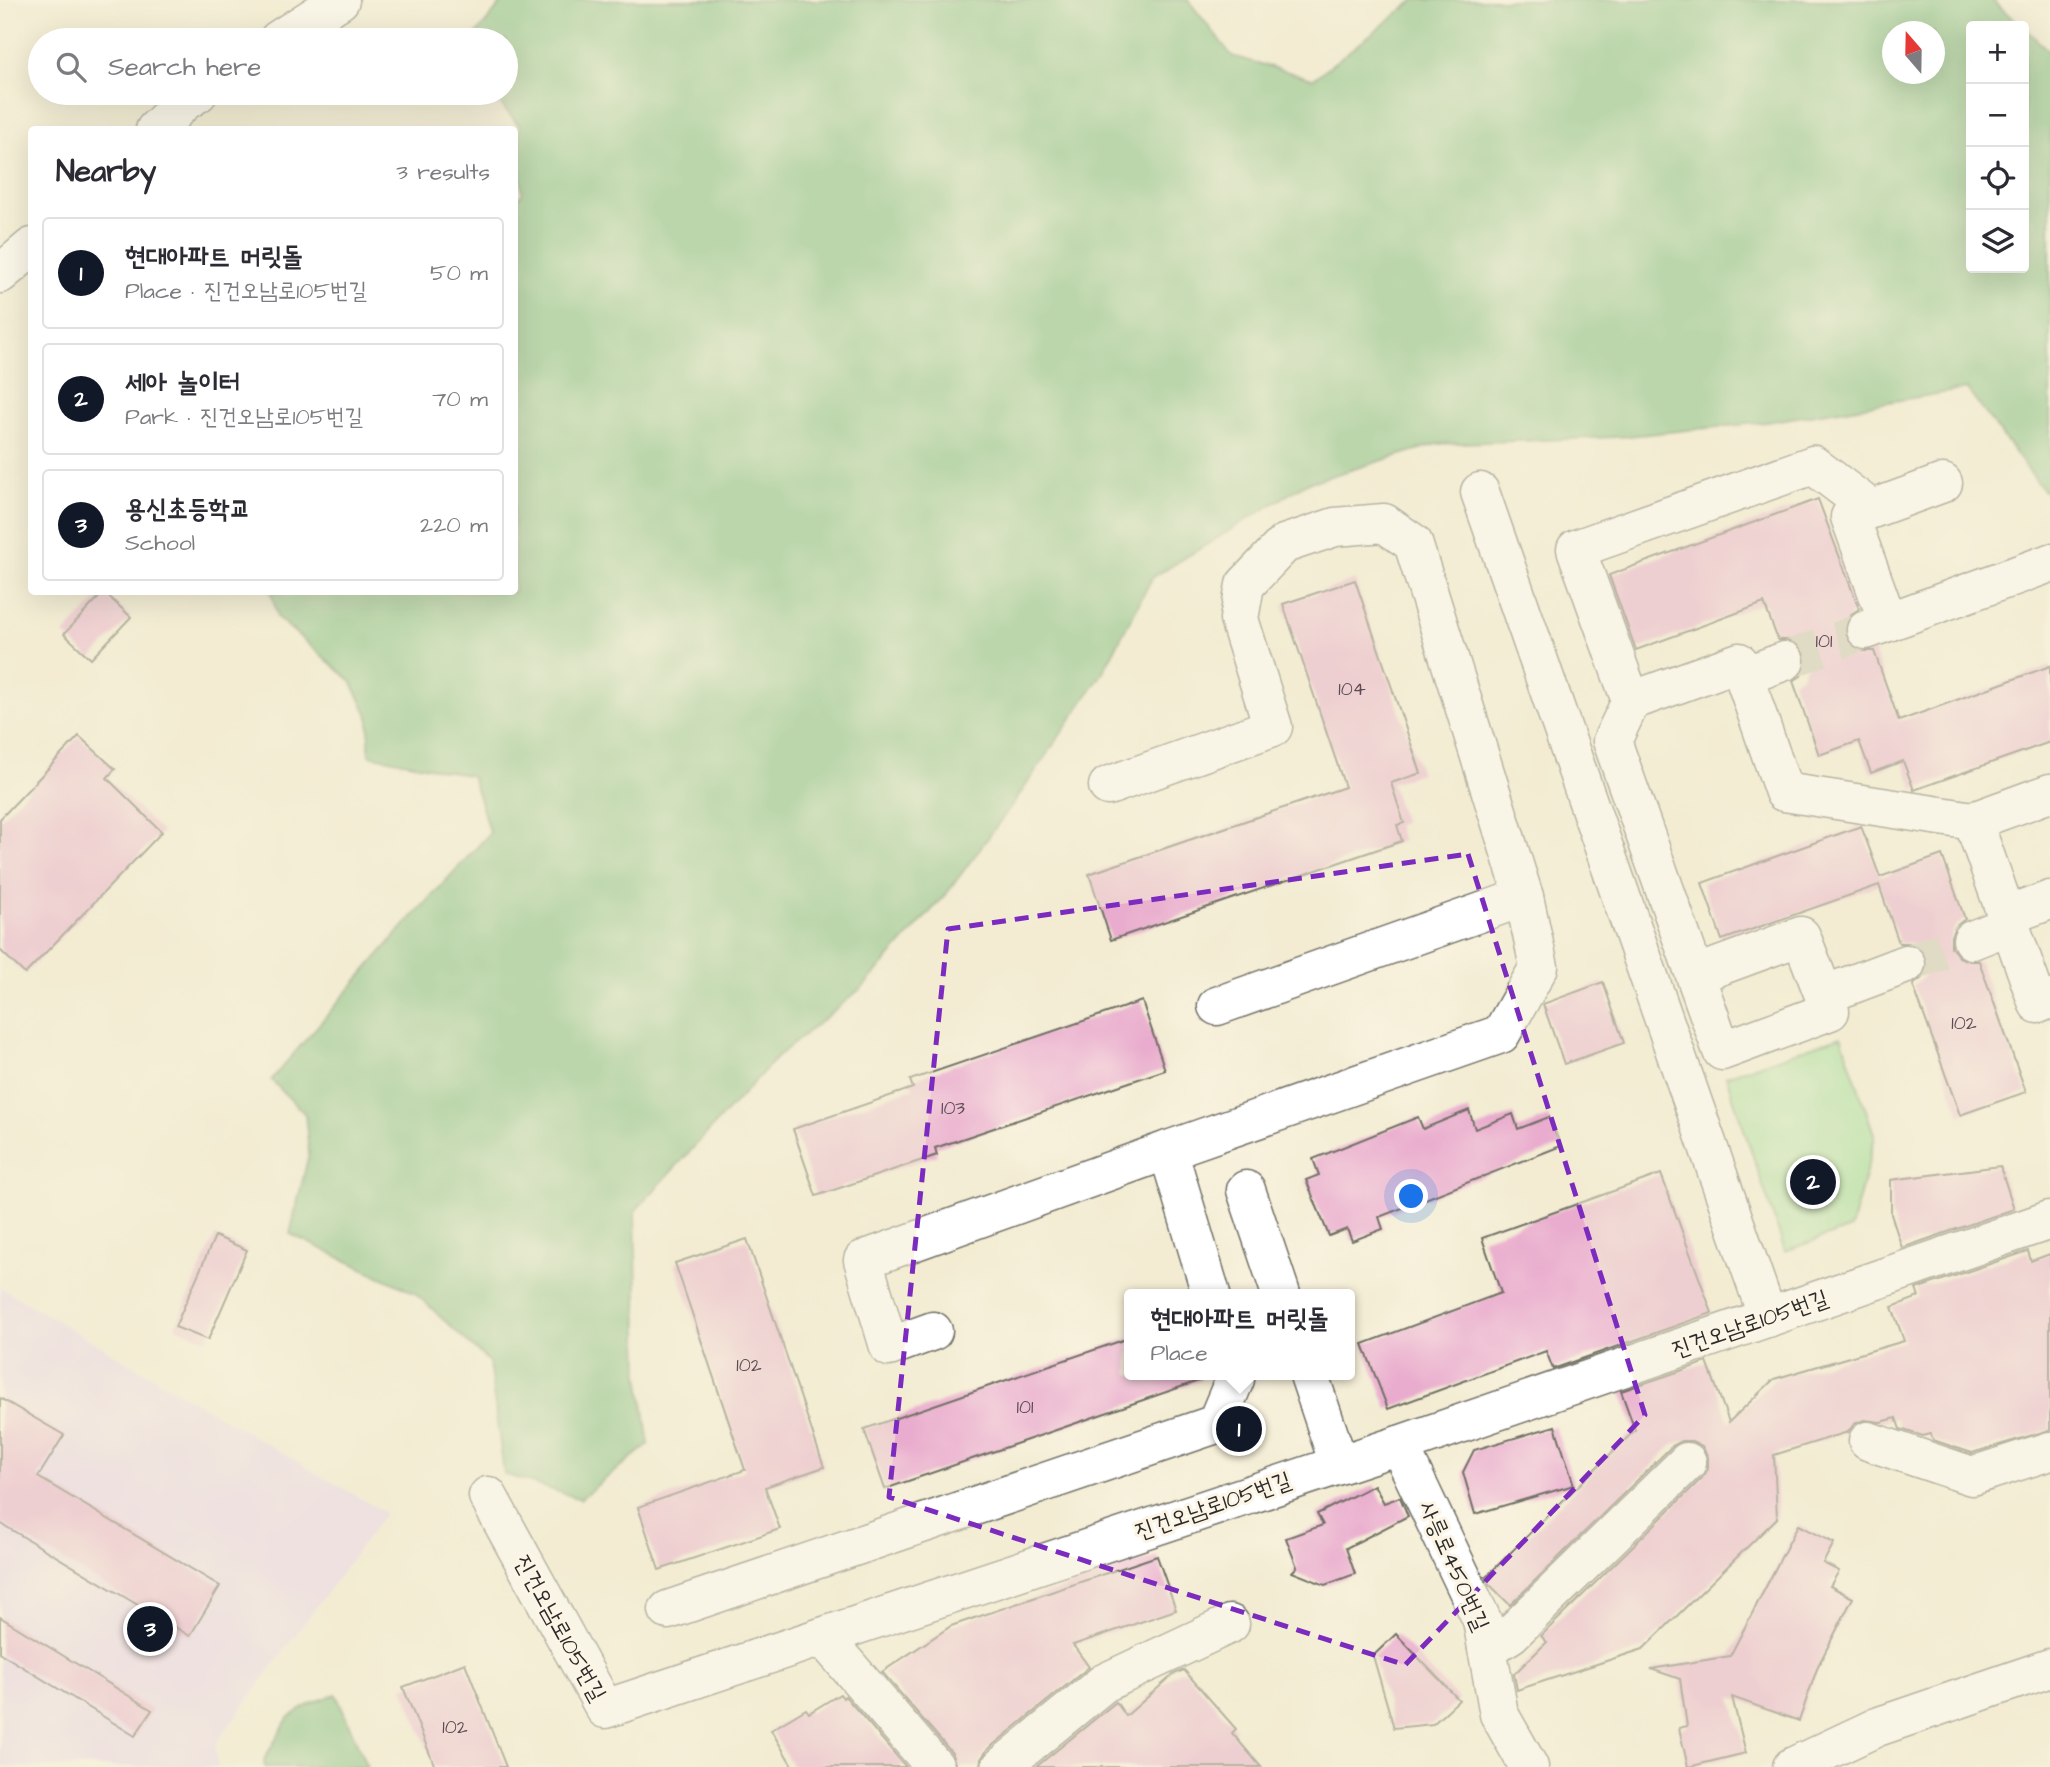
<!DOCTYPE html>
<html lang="en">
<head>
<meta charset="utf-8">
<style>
  body { margin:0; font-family:"Architects Daughter","Poor Story",sans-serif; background:#f7f7f7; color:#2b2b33 }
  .controls { position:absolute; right:21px; top:21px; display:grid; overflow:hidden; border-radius:7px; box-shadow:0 7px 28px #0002 }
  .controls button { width:63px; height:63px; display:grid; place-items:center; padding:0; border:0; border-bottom:2px solid #e1e1e2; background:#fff; color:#2b2b33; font:35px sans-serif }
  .compass { position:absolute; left:1882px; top:21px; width:63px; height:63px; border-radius:50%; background:#fff; box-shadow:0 7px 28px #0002; rotate:340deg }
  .you { position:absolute; left:1412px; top:1197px; width:24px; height:24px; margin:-18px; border:5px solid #fff; border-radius:50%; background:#1a73e8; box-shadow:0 0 0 10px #1a73e833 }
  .badge { display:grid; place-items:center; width:46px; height:46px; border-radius:50%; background:#111827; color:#fff; font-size:23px; font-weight:700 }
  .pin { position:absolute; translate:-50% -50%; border:4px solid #fff; box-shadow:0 2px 7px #0006 }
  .popup { position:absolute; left:1124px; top:1289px; width:231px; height:91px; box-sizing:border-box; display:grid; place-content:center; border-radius:7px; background:#fff; filter:drop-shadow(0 2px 5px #0005); font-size:23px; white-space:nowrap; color:#7c7c81 }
  .popup b { font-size:26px; color:#2b2b33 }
  .popup::after { content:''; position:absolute; left:50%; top:100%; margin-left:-14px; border:14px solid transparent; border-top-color:#fff }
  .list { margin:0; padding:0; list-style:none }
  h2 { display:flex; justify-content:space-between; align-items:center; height:91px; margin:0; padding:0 28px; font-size:30px }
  h2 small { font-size:23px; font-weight:400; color:#7c7c81 }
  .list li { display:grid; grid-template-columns:46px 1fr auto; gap:21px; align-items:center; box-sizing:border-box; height:112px; margin:0 14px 14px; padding:0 14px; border:2px solid #e1e1e2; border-radius:7px }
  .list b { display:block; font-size:26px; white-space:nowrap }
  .list p { margin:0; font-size:23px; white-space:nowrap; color:#7c7c81 }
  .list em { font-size:23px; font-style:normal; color:#7c7c81 }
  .icon { flex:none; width:38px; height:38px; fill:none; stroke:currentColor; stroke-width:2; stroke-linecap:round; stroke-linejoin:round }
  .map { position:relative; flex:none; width:2050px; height:1767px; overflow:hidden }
  .search { position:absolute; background:#fff; box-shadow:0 7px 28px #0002; left:28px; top:28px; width:490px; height:77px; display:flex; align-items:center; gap:18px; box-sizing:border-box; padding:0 24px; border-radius:38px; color:#7c7c81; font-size:26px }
  .panel { position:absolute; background:#fff; box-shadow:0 7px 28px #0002; left:28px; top:126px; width:490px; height:469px; border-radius:7px }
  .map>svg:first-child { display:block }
</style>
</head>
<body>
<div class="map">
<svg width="2050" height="1767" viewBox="0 0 2050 1767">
  <rect width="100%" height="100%" fill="#fcf5e5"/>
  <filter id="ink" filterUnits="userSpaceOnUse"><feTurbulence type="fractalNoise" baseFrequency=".0143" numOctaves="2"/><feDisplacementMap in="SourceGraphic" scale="14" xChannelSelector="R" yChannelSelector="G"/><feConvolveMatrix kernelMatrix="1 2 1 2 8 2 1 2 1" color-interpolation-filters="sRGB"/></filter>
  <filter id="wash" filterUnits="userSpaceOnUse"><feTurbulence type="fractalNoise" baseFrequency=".00686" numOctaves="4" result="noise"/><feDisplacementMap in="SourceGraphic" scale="28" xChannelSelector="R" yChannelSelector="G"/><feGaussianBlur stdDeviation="1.57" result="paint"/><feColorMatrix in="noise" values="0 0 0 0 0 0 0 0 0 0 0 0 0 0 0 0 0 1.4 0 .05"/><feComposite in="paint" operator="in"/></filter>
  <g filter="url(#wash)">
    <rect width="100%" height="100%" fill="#f3ecd3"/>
    <path fill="#e9d2ee" d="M 0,1287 L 385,1513 L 216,1744 L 218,1767 L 0,1767 Z"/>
    <path fill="#98db92" stroke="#62835e" stroke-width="2" d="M 1841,1036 L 1875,1137 L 1851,1228 L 1785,1251 L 1726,1076 Z"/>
    <g fill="#7abb7c" stroke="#527354" stroke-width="2" fill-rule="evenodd">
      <path d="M 504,0 L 1188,0 L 1232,56 L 1313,79 L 1415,0 L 1992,0 L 2021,26 L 1971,26 L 1971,268 L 2024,268 L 2024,28 L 2050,52 L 2050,492 L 2044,491 L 1967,389 L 1767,422 L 1619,437 L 1437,444 L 1307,483 L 1152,578 L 1102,674 L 1013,804 L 947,893 L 864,986 L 777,1057 L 635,1211 L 639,1374 L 649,1444 L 580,1499 L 504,1474 L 489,1362 L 415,1293 L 290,1234 L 309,1153 L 305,1114 L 271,1080 L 404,926 L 490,833 L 472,776 L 369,755 L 369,717 L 351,681 L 278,618 L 271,592 L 514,592 L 514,203 L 522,194 L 519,125 L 491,93 L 506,93 L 506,40 L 478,40 L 477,33 ZM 1892,32 L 1934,32 L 1934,74 L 1892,74 Z"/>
      <path d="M 336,1694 L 367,1767 L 265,1767 L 264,1760 L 288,1718 L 312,1703 Z"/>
    </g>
    <g id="blocks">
      <g fill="#e9acce">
        <path d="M 1818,499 L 1859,609 L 1850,615 L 1845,626 L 1846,638 L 1853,647 L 1862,651 L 1874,651 L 1899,721 L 2050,666 L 2050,742 L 1914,790 L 1903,761 L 1871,773 L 1859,741 L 1819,755 L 1793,681 L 1801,676 L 1806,665 L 1805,653 L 1799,645 L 1789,640 L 1778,640 L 1764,603 L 1636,650 L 1609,575 Z"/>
        <path d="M 1355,580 L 1421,773 L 1391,783 L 1404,823 L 1397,825 L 1402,841 L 1111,940 L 1089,874 L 1345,787 L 1283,604 Z"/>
        <path d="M 104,592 L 131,617 L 91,659 L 64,634 Z"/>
        <path d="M 79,736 L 115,769 L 107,778 L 162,832 L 25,974 L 0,950 L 0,819 Z"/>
        <path d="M 1861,826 L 1880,877 L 1942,855 L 1965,919 L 1955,927 L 1951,936 L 1951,947 L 1959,957 L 1968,961 L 1979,961 L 2026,1092 L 1960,1115 L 1913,985 L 1923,977 L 1927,968 L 1927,957 L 1919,947 L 1910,943 L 1899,943 L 1879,885 L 1722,940 L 1702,883 Z"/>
        <path d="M 1603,982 L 1624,1043 L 1564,1064 L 1543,1004 Z"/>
        <path d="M 1142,1001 L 1165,1070 L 935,1148 L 937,1155 L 816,1196 L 793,1129 L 913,1088 L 910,1080 Z"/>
        <path d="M 1469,1110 L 1475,1129 L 1513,1114 L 1518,1129 L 1549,1117 L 1561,1146 L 1379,1217 L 1383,1229 L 1352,1241 L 1347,1229 L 1329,1236 L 1306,1180 L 1319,1175 L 1313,1159 L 1418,1117 L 1423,1129 Z"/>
        <path d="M 2000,1166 L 2014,1209 L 1902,1248 L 1891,1214 L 1891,1180 Z"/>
        <path d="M 1661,1174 L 1712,1313 L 1553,1369 L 1546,1351 L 1388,1409 L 1363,1344 L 1501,1293 L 1482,1238 Z"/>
        <path d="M 215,1236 L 247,1250 L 208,1340 L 175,1327 Z"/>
        <path d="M 747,1239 L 824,1467 L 765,1487 L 780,1529 L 659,1570 L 638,1507 L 745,1470 L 675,1263 Z"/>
        <path d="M 2028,1251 L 2031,1261 L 2050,1254 L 2050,1430 L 1972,1453 L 1933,1440 L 1931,1434 L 1923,1436 L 1900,1429 L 1896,1418 L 1881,1422 L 1864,1420 L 1854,1424 L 1848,1432 L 1774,1455 L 1777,1518 L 1643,1649 L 1517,1690 L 1514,1674 L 1547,1642 L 1541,1636 L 1702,1478 L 1708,1469 L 1708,1457 L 1702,1446 L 1692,1441 L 1682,1441 L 1672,1446 L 1510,1605 L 1489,1584 L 1486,1577 L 1635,1430 L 1621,1391 L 1707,1362 L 1729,1422 L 1774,1379 L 1904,1341 L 1892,1307 L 1919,1297 L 1916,1289 Z"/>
        <path d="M 1129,1338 L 1129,1375 L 1200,1375 L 1201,1380 L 885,1489 L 864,1429 Z"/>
        <path d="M 0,1398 L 64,1435 L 38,1477 L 220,1586 L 190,1636 L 0,1523 Z"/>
        <path d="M 1555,1426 L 1574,1485 L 1475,1514 L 1463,1472 L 1474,1450 Z"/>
        <path d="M 1374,1485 L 1384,1503 L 1400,1497 L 1408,1516 L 1346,1548 L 1355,1574 L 1325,1585 L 1292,1572 L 1297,1567 L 1286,1538 L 1323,1525 L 1317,1514 Z"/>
        <path d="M 1798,1525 L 1834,1543 L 1823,1563 L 1839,1571 L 1830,1586 L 1853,1598 L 1818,1666 L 1799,1721 L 1732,1697 L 1746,1753 L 1688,1767 L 1679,1728 L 1687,1726 L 1680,1679 L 1651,1669 L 1730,1656 Z"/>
        <path d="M 1157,1556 L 1176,1610 L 1073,1645 L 1089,1667 L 987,1750 L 981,1759 L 980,1767 L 956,1767 L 952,1753 L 882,1672 L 951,1626 Z"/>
        <path d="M 0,1617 L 152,1710 L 135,1736 L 0,1653 Z"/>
        <path d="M 1396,1634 L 1459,1700 L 1433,1724 L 1394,1728 L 1373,1656 Z"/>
        <path d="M 465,1663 L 506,1767 L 435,1767 L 403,1687 Z"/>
        <path d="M 1184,1670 L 1236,1729 L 1232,1733 L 1261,1767 L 1036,1767 L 1116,1702 L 1126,1716 L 1174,1674 Z"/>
        <path d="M 840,1694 L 843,1698 L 845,1696 L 906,1767 L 793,1767 L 771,1730 L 806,1709 L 809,1713 Z"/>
      </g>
    </g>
  </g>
  <g filter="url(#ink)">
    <use href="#blocks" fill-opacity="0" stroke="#716f66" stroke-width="2"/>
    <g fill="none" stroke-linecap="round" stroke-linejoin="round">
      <g stroke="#cbc5b1" stroke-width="38" stroke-dasharray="38 19" stroke-linecap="butt">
        <path d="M 1785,661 L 1866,630"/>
        <path d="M 1906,964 L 1972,940"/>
      </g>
      <defs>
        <g id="minor">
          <path d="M 278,40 L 340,0"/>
          <path d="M 155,130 L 185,101 L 198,93"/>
          <path d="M 0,274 L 32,247"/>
          <path d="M 1480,492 L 1768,1318"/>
          <path d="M 1871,509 L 1813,465 L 1576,549 L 1631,701 L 1739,662 L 1784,792 L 1973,821 L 2050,793"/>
          <path d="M 1888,622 L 1850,517 L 1943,483"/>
          <path d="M 1866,630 L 2050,563"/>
          <path d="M 1744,676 L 1785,661"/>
          <path d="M 1631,701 L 1612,741 L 1722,1051 L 1830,1011 L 1801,936 L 1695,975"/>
          <path d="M 1108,786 L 1273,727 L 1239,619 L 1245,585 L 1284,544 L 1335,527 L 1384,523 L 1413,543 L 1524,897 L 1217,1006"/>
          <path d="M 1973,821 L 2038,1004 L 2050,999"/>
          <path d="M 2007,916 L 2050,900"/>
          <path d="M 1972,940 L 2010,925"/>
          <path d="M 1824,995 L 1906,964"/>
          <path d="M 1246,1190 L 1281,1294"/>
          <path d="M 1211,1294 L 1168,1150 L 1501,1034 L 1539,967 L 1524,897"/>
          <path d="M 933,1331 L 889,1347 L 863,1260 L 1168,1150"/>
          <path d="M 1309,1375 L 1339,1464"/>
          <path d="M 1868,1441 L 1972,1476 L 2050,1451"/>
          <path d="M 1399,1445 L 1482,1620 L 1499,1714 L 1529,1767"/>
          <path d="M 488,1496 L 605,1709 L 1399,1445 L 2050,1220"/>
          <path d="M 668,1610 L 1216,1424 L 1235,1379 L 1233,1375"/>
          <path d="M 823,1637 L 935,1767"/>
          <path d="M 1487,1649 L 1511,1634 L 1687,1462"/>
          <path d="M 1001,1767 L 1104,1683 L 1230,1624"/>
          <path d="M 1792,1767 L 1877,1727 L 2050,1668"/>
        </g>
      </defs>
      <use href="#minor" stroke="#716f66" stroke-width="41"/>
      <use href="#minor" stroke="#fff" stroke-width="38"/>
    </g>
  </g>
  <path d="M0 0H2050V1767H0ZM 1468,854 L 1645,1415 L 1405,1665 L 889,1497 L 948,929 Z" fill="#f3ecd3" fill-opacity=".55" fill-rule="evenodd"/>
  <path fill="none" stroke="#7b2cbf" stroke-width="5" stroke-dasharray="14 9" stroke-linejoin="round" d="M 1468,854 L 1645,1415 L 1405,1665 L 889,1497 L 948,929 Z"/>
  <g text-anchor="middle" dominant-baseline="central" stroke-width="6" stroke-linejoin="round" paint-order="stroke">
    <g font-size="19" fill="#5a4b54">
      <text x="1824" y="641">101</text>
      <text x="1352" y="689">104</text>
      <text x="1964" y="1023">102</text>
      <text x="953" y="1108">103</text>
      <text x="749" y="1365">102</text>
      <text x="1025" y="1407">101</text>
      <text x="455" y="1727">102</text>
    </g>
    <g font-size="23" fill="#2b2b2b" stroke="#fcf5e5">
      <text transform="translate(1750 1324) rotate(-19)">진건오남로105번길</text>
      <text transform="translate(1213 1506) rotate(-19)">진건오남로105번길</text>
      <text transform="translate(1454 1566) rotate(66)">사릉로450번길</text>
      <text transform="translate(560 1628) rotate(61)">진건오남로105번길</text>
    </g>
  </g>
</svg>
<div class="controls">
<button>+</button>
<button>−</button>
<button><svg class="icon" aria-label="locate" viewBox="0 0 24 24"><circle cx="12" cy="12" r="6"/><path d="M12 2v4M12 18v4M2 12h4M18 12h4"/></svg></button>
<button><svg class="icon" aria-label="layers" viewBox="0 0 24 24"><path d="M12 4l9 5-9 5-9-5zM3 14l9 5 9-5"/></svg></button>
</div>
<svg class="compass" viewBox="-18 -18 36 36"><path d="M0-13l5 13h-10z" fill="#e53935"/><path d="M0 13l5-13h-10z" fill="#7c7c81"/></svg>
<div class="you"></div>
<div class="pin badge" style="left:1239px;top:1429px">1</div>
<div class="popup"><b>현대아파트 머릿돌</b>Place</div>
<div class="pin badge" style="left:1813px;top:1182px">2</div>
<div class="pin badge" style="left:150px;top:1629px">3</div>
<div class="search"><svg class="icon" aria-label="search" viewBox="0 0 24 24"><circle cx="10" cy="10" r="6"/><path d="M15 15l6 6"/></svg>Search here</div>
<section class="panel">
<h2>Nearby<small>3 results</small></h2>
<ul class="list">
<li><span class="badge">1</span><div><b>현대아파트 머릿돌</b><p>Place · 진건오남로105번길</p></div><em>50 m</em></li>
<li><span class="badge">2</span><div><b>세아 놀이터</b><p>Park · 진건오남로105번길</p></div><em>70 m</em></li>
<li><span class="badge">3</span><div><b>용신초등학교</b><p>School</p></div><em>220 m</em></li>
</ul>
</section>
</div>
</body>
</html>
